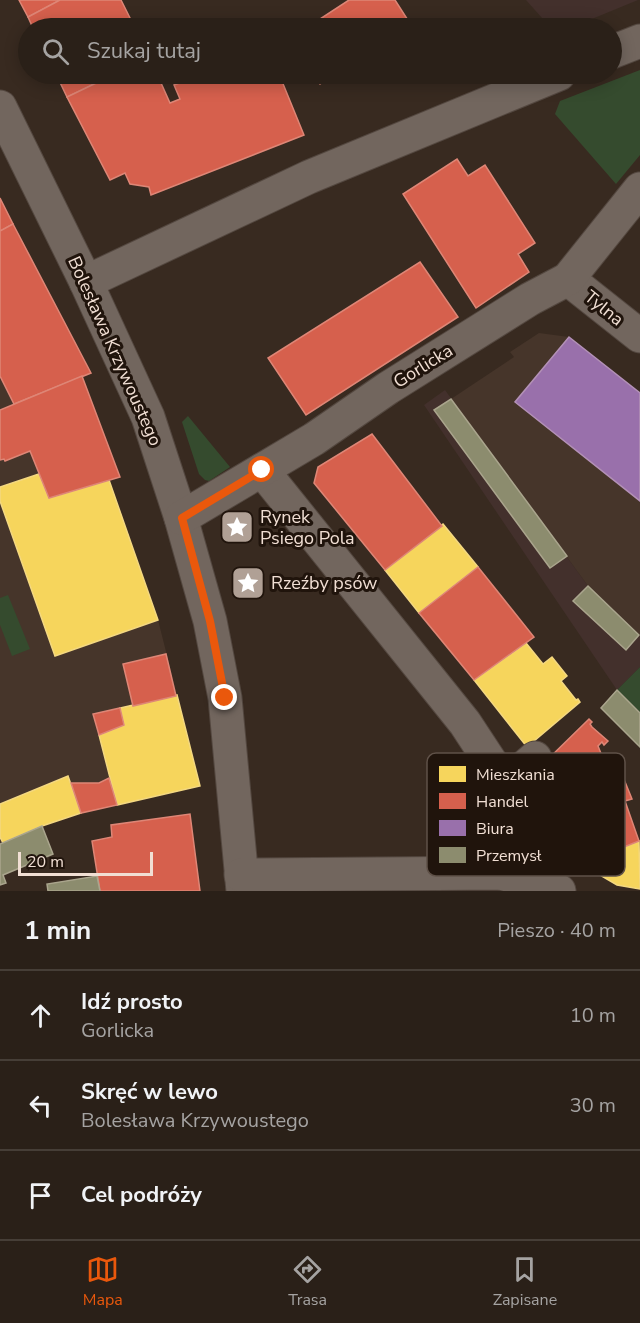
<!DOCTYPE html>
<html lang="pl">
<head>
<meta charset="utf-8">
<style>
  body { margin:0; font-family:"Nunito Sans",sans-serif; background:#322821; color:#f1f3f6 }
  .scale { position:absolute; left:18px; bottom:15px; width:135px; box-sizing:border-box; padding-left:6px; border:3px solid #f1dfd4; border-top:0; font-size:16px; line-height:21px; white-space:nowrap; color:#f1dfd4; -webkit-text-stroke:4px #20140c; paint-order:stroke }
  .stop { position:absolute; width:18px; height:18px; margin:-14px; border:4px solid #ea580c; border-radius:50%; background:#fff }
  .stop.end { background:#ea580c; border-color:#fff; box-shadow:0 2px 6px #0008 }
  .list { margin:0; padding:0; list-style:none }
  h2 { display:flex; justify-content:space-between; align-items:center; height:78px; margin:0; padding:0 24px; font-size:26px }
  h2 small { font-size:20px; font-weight:400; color:#a5a3a2 }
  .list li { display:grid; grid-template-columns:39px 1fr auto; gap:18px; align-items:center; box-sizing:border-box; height:90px; padding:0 24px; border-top:2px solid #463e37 }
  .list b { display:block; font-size:22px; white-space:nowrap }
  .list p { margin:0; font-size:20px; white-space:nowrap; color:#a5a3a2 }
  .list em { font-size:20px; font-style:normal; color:#a5a3a2 }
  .icon { flex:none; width:33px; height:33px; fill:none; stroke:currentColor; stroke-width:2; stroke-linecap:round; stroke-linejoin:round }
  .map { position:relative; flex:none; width:640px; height:891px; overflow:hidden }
  .search { position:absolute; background:#2a2018; box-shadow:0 3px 15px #0003; left:18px; right:18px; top:18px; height:66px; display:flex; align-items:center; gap:15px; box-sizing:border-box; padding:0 21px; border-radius:33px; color:#a5a3a2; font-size:22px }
  .sheet { height:348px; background:#2a2018 }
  nav { display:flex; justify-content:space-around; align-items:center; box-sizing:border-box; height:84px; border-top:2px solid #463e37; background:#2a2018; font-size:16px; color:#a5a3a2 }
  nav a { display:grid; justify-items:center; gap:3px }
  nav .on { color:#ea580c }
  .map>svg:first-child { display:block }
</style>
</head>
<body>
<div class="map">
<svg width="640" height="891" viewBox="0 0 640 891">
  <rect width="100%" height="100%" fill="#382a20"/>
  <g fill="#46352a">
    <path d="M 539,333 L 569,337 L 640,393 L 640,636 L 588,586 L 451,399 L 514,357 L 510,352 Z"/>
    <path d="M 0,376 L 14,404 L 39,474 L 0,487 Z"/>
    <path d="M 0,501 L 55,655 L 158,620 L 200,786 L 81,813 L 42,826 L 0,844 Z"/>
  </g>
  <g fill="#43302c">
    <path d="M 526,0 L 638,0 L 570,28 L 551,28 Z"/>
    <path d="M 445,390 L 588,586 L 640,636 L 640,667 L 617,690 L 424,405 Z"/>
  </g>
  <g fill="#354b2e">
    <path d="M 640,70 L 640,155 L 616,184 L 555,114 L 560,101 Z"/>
    <path d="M 188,416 L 230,467 L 209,481 L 205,480 L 199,474 L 182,422 Z"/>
    <path d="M 8,595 L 30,649 L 12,656 L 0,625 L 0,598 Z"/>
    <path d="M 640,667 L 640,713 L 617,690 Z"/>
  </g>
  <g fill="#f6d55c" stroke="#f4d880" stroke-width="1.5">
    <path d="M 39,474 L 49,498 L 109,480 L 158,620 L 55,656 L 0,501 L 0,487 Z"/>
    <path d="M 443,524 L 478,567 L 419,613 L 385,570 Z"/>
    <path d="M 526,643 L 543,664 L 552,657 L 567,676 L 561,681 L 576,700 L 578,699 L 580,702 L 527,747 L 474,680 Z"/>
    <path d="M 177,695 L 200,786 L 117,805 L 99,735 L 124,725 L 120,708 Z"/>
    <path d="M 68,776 L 81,813 L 42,826 L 3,843 L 0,837 L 0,804 Z"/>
    <path d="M 639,841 L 640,889 L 617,885 L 581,864 Z"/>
  </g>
  <g fill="#d6604d" stroke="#de8676" stroke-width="1.5">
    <path d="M 19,0 L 60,0 L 28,17 Z"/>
    <path d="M 60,0 L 121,0 L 135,28 L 33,28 L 28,17 Z"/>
    <path d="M 349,0 L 395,0 L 413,28 L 326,28 L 320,19 Z"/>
    <path d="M 320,19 L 326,28 L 305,28 Z"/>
    <path d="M 56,74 L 115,74 L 67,97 Z"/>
    <path d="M 115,74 L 157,74 L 170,103 L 180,99 L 174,85 L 204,74 L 279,74 L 304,135 L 151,195 L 149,187 L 130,184 L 125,173 L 110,180 L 67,97 Z"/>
    <path d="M 313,74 L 335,74 L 320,84 Z"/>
    <path d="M 457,159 L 468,176 L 485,165 L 535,243 L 518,254 L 529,272 L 476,308 L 403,194 Z"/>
    <path d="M 0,198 L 13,224 L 0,231 Z"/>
    <path d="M 13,224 L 91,373 L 14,404 L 0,376 L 0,231 Z"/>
    <path d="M 420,262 L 458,317 L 306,415 L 268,358 Z"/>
    <path d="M 82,376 L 120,477 L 49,498 L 30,451 L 5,461 L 4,459 L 0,460 L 0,410 Z"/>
    <path d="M 372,434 L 442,526 L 385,570 L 314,483 L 318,467 Z"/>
    <path d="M 478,567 L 534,637 L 474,680 L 419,613 Z"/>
    <path d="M 166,654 L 176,696 L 133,706 L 123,664 Z"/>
    <path d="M 120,708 L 124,725 L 99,735 L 93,714 Z"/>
    <path d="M 589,719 L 592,722 L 590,724 L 592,727 L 608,741 L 604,745 L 602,742 L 598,746 L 612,781 L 623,777 L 632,799 L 625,801 L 639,841 L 581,864 L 541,766 Z"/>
    <path d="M 109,778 L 117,805 L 81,813 L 71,783 L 99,783 Z"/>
    <path d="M 190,814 L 200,891 L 100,891 L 92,841 L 112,837 L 111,825 Z"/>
  </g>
  <path fill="#9970ab" stroke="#b391b7" stroke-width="1.5" d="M 569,337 L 640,393 L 640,501 L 515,402 Z"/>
  <g fill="#8c8c6e" stroke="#aaa58d" stroke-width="1.5">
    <path d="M 451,399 L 567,556 L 550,568 L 434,410 Z"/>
    <path d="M 588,586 L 639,635 L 626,650 L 573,601 Z"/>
    <path d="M 617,690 L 640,713 L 640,747 L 601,708 Z"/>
    <path d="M 42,826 L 53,854 L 3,875 L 6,883 L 0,885 L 0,844 Z"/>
    <path d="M 97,876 L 100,891 L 48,891 L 47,884 Z"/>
  </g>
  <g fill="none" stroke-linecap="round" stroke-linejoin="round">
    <defs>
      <g id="minor">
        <path d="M 612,52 L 640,41"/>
        <path d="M 0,107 L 86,282 L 148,417 L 181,518 L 210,621 L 225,698 L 243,891"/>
        <path d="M 568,279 L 640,336"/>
        <path d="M 86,282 L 309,177 L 559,74"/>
        <path d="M 262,470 L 465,723 L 505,784 L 509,831 L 501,873"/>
        <path d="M 181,518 L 314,439 L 388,388 L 530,299 L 568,279 L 640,189"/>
        <path d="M 505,784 L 535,758"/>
        <path d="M 241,875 L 501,873 L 559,891"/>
      </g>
    </defs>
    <use href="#minor" stroke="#544840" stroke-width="35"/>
    <use href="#minor" stroke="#72665e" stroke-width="33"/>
  </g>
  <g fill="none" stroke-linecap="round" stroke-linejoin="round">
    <path stroke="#ea580c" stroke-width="8" d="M 225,698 L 210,621 L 182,518 L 262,470"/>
  </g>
  <defs>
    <symbol id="sight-square" viewBox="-11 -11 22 22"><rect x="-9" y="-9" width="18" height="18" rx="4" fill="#b0a095" stroke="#20140c"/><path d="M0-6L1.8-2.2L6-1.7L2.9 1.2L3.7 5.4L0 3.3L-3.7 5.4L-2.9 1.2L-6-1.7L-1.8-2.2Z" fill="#fff"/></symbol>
  </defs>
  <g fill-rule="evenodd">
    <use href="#sight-square" x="218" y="508" width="38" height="38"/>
    <use href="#sight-square" x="229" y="564" width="38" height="38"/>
  </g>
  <g text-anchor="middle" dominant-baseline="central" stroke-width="6" stroke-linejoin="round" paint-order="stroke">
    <g font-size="18" fill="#f1dfd4" stroke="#20140c">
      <text transform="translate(604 308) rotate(39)">Tylna</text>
      <text transform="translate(115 351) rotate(66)">Bolesława Krzywoustego</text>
      <text transform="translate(423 366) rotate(-32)">Gorlicka</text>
    </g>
    <g font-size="18" fill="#f1dfd4" stroke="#20140c" text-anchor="start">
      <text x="260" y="517">Rynek<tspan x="260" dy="21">Psiego Pola</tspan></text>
      <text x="271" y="583">Rzeźby psów</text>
    </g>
  </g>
  <rect x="427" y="753" width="198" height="123" rx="9" fill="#20140c" stroke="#5f5148" stroke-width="1.5"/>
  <rect x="439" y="766" width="27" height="16" fill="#f6d55c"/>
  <rect x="439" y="793" width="27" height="16" fill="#d6604d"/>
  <rect x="439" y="820" width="27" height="16" fill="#9970ab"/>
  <rect x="439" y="847" width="27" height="16" fill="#8c8c6e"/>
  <g font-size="16" fill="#f1dfd4">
    <text x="476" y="780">Mieszkania</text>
    <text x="476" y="807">Handel</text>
    <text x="476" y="834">Biura</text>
    <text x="476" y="861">Przemysł</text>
  </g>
</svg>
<div class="scale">20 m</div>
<div class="stop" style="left:262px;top:470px"></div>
<div class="stop end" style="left:225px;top:698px"></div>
<div class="search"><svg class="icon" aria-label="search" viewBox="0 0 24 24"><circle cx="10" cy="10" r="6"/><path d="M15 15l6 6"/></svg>Szukaj tutaj</div>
</div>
<section class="sheet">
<h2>1 min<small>Pieszo · 40 m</small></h2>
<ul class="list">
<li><svg class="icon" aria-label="ahead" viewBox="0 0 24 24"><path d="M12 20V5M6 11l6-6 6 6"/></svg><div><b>Idź prosto</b><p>Gorlicka</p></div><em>10 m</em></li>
<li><svg class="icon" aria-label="left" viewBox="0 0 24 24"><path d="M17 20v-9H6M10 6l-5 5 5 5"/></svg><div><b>Skręć w lewo</b><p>Bolesława Krzywoustego</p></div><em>30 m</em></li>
<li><svg class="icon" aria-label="arrive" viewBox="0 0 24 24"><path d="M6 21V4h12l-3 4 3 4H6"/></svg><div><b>Cel podróży</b></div></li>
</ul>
</section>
<nav>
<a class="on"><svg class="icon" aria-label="map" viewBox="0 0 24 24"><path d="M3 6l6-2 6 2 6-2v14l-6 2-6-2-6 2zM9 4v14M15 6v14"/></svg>Mapa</a>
<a><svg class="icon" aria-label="directions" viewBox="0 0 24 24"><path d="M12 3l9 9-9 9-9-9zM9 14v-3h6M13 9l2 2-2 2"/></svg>Trasa</a>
<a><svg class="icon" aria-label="saved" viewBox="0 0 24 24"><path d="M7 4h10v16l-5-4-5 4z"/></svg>Zapisane</a>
</nav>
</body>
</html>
